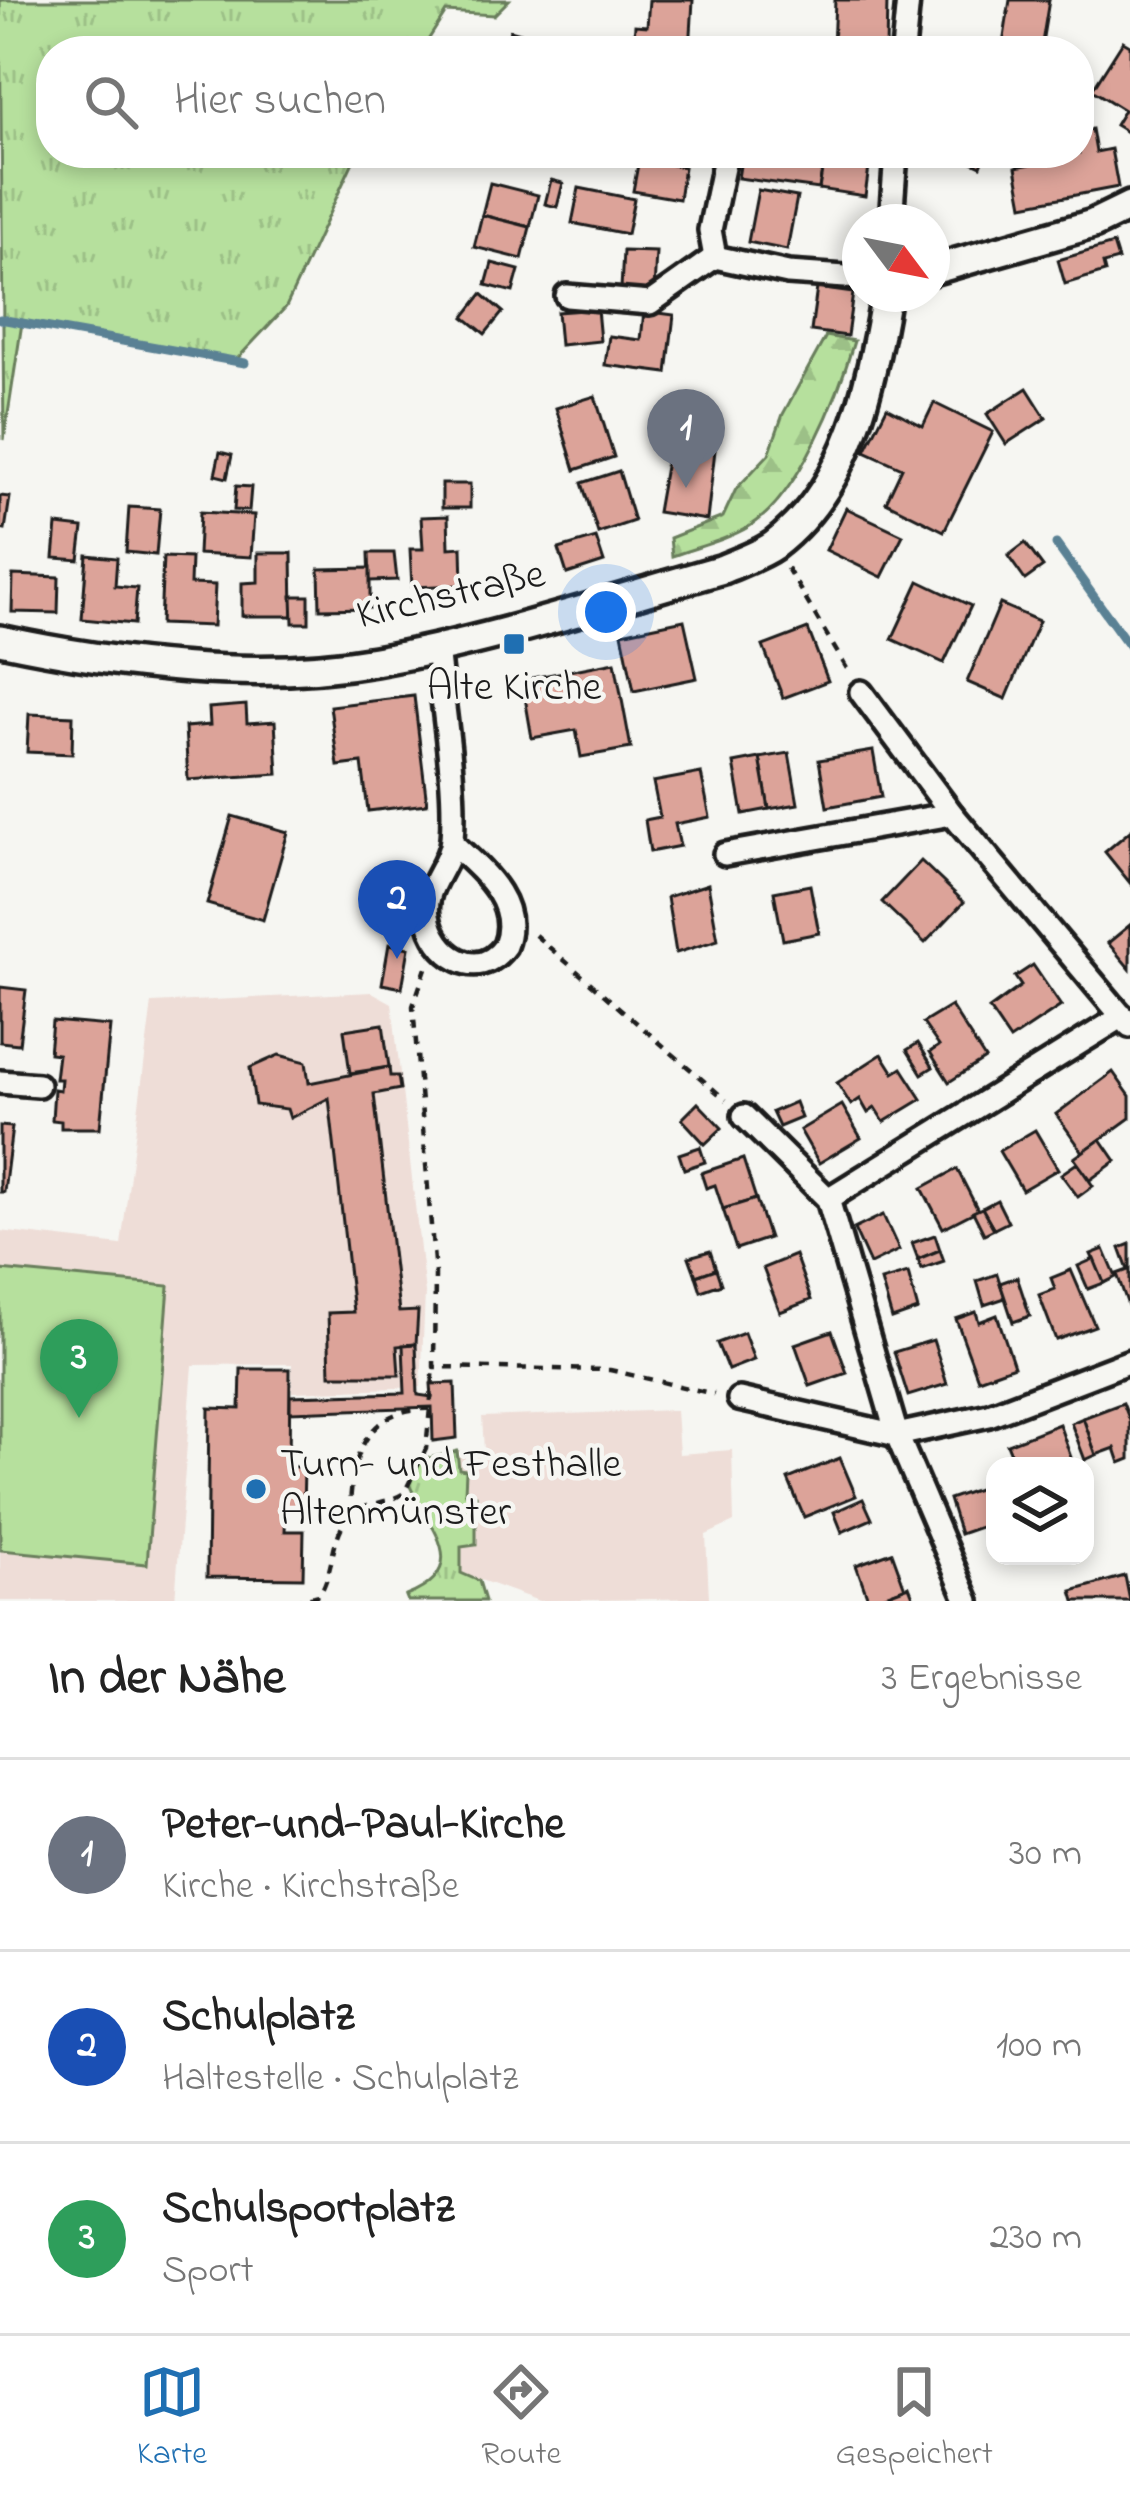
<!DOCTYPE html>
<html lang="de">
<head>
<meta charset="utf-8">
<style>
  body { margin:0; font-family:"Indie Flower",sans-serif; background:#f2f2f2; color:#222 }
  .controls { position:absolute; right:36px; bottom:36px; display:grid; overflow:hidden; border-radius:24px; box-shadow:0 6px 18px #0003 }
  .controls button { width:108px; height:108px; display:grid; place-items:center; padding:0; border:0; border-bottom:3px solid #e0e0e0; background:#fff; color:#222; font:60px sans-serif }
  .compass { position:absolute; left:842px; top:204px; width:108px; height:108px; border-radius:50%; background:#fff; box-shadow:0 6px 18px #0003; rotate:122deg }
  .you { position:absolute; left:606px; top:612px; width:42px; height:42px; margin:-30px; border:9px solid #fff; border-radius:50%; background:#1a73e8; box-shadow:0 0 0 18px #1a73e833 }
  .badge { display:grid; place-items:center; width:78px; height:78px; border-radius:50%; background:#1f6fb2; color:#fff; font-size:39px; font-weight:700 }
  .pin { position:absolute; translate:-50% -99px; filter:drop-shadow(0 3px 6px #0008) }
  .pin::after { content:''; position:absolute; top:63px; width:42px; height:36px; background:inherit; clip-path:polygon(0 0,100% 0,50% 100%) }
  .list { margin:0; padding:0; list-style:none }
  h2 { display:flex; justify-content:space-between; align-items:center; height:156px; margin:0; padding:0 48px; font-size:51px }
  h2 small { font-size:39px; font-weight:400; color:#767676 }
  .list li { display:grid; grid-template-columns:78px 1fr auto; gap:36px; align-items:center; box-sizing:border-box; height:192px; padding:0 48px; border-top:3px solid #e0e0e0 }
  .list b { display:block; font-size:45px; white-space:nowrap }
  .list p { margin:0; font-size:39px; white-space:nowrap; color:#767676 }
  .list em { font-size:39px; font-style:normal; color:#767676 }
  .icon { flex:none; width:66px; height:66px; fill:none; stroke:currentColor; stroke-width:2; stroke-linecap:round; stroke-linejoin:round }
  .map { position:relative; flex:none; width:1130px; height:1601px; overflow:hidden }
  .search { position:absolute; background:#fff; box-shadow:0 6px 18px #0003; left:36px; right:36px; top:36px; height:132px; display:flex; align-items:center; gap:30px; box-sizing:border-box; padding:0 42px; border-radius:48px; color:#767676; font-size:45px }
  .sheet { height:732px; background:#fff }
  nav { display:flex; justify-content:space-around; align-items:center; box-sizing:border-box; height:168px; border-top:3px solid #e0e0e0; background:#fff; font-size:33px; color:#767676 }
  nav a { display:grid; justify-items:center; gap:6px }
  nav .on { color:#1f6fb2 }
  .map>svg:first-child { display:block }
</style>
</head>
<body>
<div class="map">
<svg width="1130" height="1601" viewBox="0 0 1130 1601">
  <defs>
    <pattern id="grass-tufts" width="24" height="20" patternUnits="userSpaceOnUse" patternTransform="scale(3)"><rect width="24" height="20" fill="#b6e09d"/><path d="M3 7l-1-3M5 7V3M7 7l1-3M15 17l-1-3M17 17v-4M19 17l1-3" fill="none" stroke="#9cc087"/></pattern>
    <pattern id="forest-firs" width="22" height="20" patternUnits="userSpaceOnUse" patternTransform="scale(3)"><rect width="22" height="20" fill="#b6e09d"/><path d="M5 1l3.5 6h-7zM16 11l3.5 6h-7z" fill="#9cc087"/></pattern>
  </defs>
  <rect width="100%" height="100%" fill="#f6f6f2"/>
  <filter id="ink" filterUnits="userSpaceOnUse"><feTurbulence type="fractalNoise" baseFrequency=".00833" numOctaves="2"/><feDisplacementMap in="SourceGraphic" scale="24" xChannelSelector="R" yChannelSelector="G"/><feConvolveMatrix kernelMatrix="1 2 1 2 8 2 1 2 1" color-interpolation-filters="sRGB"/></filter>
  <g filter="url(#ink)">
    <g fill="#eeddd7">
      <path d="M 372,992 L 392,1003 L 425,1293 L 421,1387 L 292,1392 L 292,1364 L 193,1365 L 175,1601 L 0,1601 L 0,1231 L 121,1245 L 152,1003 Z"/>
      <path d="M 676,1410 L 679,1454 L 732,1450 L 734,1522 L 706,1535 L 709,1598 L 539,1601 L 461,1573 L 460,1547 L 476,1544 L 476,1495 L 465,1494 L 466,1471 L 459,1469 L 457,1451 L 484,1450 L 482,1417 Z"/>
    </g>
    <g fill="url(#grass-tufts)" stroke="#697e5c" stroke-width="3">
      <path d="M 0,0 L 509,0 L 494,15 L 446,12 L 421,51 L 51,51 L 51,153 L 357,153 L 286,307 L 237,359 L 22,323 L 4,440 Z"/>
      <path d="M 457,1451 L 459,1469 L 466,1470 L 465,1493 L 476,1495 L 476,1545 L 461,1547 L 461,1573 L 479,1581 L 485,1601 L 408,1601 L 406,1596 C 477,1568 426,1524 409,1484 L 421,1460 Z"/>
    </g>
    <path fill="url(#forest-firs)" stroke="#697e5c" stroke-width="3" d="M 826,336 L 854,341 C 839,394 799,496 750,526 C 727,540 697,547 672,556 L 670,538 L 723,517 L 736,489 L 769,454 L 783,414 Z"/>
    <path fill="#b6e09d" stroke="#697e5c" stroke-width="3" d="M 0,1270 L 169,1286 L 147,1564 L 0,1550 Z"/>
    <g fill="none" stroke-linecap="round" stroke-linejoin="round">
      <g stroke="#5a8194" stroke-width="9">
        <path d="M 0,319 L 245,363"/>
        <path d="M 1056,544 L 1130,647"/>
      </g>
    </g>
    <g fill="#dca399" stroke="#1c1c1c" stroke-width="3">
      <path d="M 649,0 L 693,0 L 690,51 L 633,51 L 635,25 L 647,26 Z"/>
      <path d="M 835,0 L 887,0 L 886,50 L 833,48 Z"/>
      <path d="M 1010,0 L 1049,0 L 1041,49 L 1003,44 Z"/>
      <path d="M 510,30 L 549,41 L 546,51 L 504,51 Z"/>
      <path d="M 1123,41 L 1130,45 L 1130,134 L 1115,125 L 1124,110 L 1092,90 Z"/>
      <path d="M 1092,129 L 1096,152 L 1111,149 L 1118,187 L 1023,205 L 1016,167 L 1057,159 L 1056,153 L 1079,153 L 1079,132 Z"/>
      <path d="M 742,153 L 825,153 L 819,189 L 738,178 Z"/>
      <path d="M 825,153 L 871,153 L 865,196 L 819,189 Z"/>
      <path d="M 953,153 L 986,153 L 981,166 Z"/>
      <path d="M 639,159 L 684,167 L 679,199 L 633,191 Z"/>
      <path d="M 551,180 L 563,183 L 557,207 L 545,204 Z"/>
      <path d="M 490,183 L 538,195 L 530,227 L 482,215 Z"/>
      <path d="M 579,188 L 634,199 L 627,234 L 572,223 Z"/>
      <path d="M 758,190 L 797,197 L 787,250 L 748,242 Z"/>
      <path d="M 482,215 L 530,227 L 522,259 L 474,247 Z"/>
      <path d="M 1113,244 L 1118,260 L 1103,264 L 1105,272 L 1065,284 L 1058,260 Z"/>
      <path d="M 623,251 L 656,252 L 654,291 L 621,289 Z"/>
      <path d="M 492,263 L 519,270 L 513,292 L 486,285 Z"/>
      <path d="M 817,288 L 853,293 L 847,336 L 811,331 Z"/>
      <path d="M 482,294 L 503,312 L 485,334 L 464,317 Z"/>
      <path d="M 597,309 L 600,341 L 560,345 L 557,312 Z"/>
      <path d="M 644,311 L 674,315 L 667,373 L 605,365 L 609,336 L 641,340 Z"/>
      <path d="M 1027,388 L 1046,418 L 1006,444 L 987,414 Z"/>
      <path d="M 595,396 L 614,457 L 575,470 L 556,408 Z"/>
      <path d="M 934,403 L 993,432 L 944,531 L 886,502 L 902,468 L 865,451 L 887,407 L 923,426 Z"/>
      <path d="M 683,426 L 708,429 L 705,448 L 715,450 L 707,520 L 657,512 L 669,444 L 680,446 Z"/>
      <path d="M 220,452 L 232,455 L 227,478 L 215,475 Z"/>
      <path d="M 619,471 L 634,521 L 598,533 L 582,483 Z"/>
      <rect x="442" y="484" width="28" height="24"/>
      <path d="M 236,486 L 251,487 L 249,511 L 234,510 Z"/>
      <path d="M 0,496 L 10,497 L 5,530 L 0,529 Z"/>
      <path d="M 129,507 L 160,509 L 156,555 L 126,552 Z"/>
      <path d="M 846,508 L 903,535 L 882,577 L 826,550 Z"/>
      <path d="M 200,512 L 254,515 L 251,557 L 198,554 Z"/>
      <path d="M 448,516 L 449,548 L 462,547 L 463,585 L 412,587 L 410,549 L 423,549 L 421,517 Z"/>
      <path d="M 57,525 L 83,528 L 79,560 L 54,558 Z"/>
      <path d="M 596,538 L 604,562 L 567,574 L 559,549 Z"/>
      <path d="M 1025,543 L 1043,567 L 1025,580 L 1008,556 Z"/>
      <path d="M 258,553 L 292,553 L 293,616 L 242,616 L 242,583 L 258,582 Z"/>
      <path d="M 369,553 L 394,553 L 397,580 L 370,581 Z"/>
      <path d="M 87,555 L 117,558 L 115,586 L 137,588 L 134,624 L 82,619 Z"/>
      <path d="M 163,557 L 191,558 L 190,584 L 215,585 L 213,626 L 160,624 Z"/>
      <path d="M 370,568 L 370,608 L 320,609 L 319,569 Z"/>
      <path d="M 13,575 L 59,577 L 58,613 L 12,612 Z"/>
      <path d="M 919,581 L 971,606 L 944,663 L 892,639 Z"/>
      <path d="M 292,596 L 309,596 L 309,623 L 293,623 Z"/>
      <path d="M 1000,604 L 1039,621 L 1006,699 L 967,682 Z"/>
      <path d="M 684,620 L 697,678 L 634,691 L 622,633 Z"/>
      <path d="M 808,629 L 828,681 L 783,698 L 763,646 Z"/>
      <path d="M 615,662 L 631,748 L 581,757 L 576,730 L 532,738 L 522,680 Z"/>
      <path d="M 414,696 L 427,804 L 368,811 L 362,763 L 338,766 L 330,706 Z"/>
      <path d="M 246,705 L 247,723 L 275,721 L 278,774 L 188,780 L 185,727 L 210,725 L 209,708 Z"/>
      <path d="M 29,714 L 73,716 L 72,754 L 27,752 Z"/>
      <path d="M 873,751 L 881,797 L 827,807 L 819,760 Z"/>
      <path d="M 789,753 L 798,804 L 769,809 L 760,758 Z"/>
      <path d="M 760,758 L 769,809 L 743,814 L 734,763 Z"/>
      <path d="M 701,773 L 710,817 L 675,824 L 680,846 L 650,852 L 645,820 L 660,817 L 653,782 Z"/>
      <path d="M 232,816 L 288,832 L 263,920 L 207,904 Z"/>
      <path d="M 1130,831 L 1130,883 L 1105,852 Z"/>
      <path d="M 921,861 L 964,902 L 925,943 L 882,902 Z"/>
      <path d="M 708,884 L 718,940 L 676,953 L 667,897 Z"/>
      <path d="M 810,885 L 819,933 L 783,940 L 774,892 Z"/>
      <path d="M 1130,925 L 1130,969 L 1108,943 Z"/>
      <path d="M 389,944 L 409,948 L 402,988 L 382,984 Z"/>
      <path d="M 1033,965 L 1061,1006 L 1010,1040 L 989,1009 L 1021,986 L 1015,977 Z"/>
      <path d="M 0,987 L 26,990 L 19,1044 L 0,1042 Z"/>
      <path d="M 951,1006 L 985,1059 L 949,1082 L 930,1052 L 939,1046 L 923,1023 Z"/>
      <path d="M 52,1021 L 110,1026 L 100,1128 L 61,1128 L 61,1121 L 52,1120 L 54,1089 L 60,1090 L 61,1079 L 55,1079 L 58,1054 L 49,1053 Z"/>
      <path d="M 383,1024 L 389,1067 L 350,1073 L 344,1030 Z"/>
      <path d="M 918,1043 L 933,1067 L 922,1074 L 907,1050 Z"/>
      <path d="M 882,1054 L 894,1073 L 902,1068 L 922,1099 L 884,1122 L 875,1108 L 868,1113 L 860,1099 L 851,1105 L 837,1083 Z"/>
      <path d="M 279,1055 L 306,1062 L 309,1083 L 389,1067 L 390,1076 L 398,1076 L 400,1089 L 374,1094 L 399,1312 L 418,1311 L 416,1344 L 397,1346 L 399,1375 L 330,1375 L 328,1313 L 353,1312 L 329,1098 L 290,1118 L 287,1109 L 255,1105 L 250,1068 Z"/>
      <path d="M 1113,1072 L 1130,1096 L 1130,1118 L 1083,1152 L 1056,1114 Z"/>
      <path d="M 795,1102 L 801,1118 L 779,1127 L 772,1112 Z"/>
      <path d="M 698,1103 L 722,1128 L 705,1144 L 682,1119 Z"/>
      <path d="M 842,1105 L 861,1138 L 819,1163 L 800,1130 Z"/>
      <path d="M 0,1126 L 12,1127 L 4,1192 L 0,1192 Z"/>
      <path d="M 1035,1130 L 1058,1169 L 1022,1190 L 999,1151 Z"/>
      <path d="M 1101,1139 L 1116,1161 L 1090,1180 L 1074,1158 Z"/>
      <path d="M 700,1147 L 705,1162 L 684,1169 L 679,1154 Z"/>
      <path d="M 743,1159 L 756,1199 L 723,1209 L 715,1185 L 706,1188 L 701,1173 Z"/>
      <path d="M 1077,1163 L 1093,1186 L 1078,1197 L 1061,1174 Z"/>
      <path d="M 957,1169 L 978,1210 L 943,1228 L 922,1188 Z"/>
      <path d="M 756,1199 L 769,1238 L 736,1249 L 723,1209 Z"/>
      <path d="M 997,1200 L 1008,1222 L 994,1229 L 982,1208 Z"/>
      <path d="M 982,1208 L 994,1229 L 984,1234 L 973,1212 Z"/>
      <path d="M 883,1215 L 899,1250 L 870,1264 L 854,1229 Z"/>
      <path d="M 935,1235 L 940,1250 L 918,1259 L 912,1243 Z"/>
      <path d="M 1130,1244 L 1130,1311 L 1117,1274 L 1128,1270 L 1120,1248 Z"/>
      <path d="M 1104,1249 L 1116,1277 L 1104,1283 L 1091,1254 Z"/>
      <path d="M 940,1250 L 944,1261 L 921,1269 L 918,1259 Z"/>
      <path d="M 710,1251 L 716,1269 L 696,1276 L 689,1257 Z"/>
      <path d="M 795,1255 L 811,1300 L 780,1312 L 763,1268 Z"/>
      <path d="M 1094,1259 L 1104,1283 L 1088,1289 L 1078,1266 Z"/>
      <path d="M 716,1269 L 721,1284 L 701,1291 L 696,1276 Z"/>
      <path d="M 1071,1270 L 1095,1326 L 1056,1340 L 1039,1295 L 1055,1289 L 1051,1278 Z"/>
      <path d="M 908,1273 L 918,1310 L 892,1319 L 881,1281 Z"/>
      <path d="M 997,1274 L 1005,1298 L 984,1305 L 977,1281 Z"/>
      <path d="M 1017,1277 L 1030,1316 L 1013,1322 L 1000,1283 Z"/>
      <path d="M 976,1312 L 979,1322 L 997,1315 L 1014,1366 L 978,1379 L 956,1319 Z"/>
      <path d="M 832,1331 L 847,1373 L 810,1386 L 795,1344 Z"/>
      <path d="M 744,1333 L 754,1360 L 728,1370 L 717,1343 Z"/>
      <path d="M 933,1340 L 947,1384 L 908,1396 L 894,1352 Z"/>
      <path d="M 416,1344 L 418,1395 L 432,1397 L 431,1384 L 455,1383 L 457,1438 L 433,1441 L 432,1407 L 290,1412 L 290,1396 L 405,1393 L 403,1345 Z"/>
      <path d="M 241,1369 L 290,1369 L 289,1467 L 304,1467 L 303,1510 L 286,1510 L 285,1531 L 304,1531 L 303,1578 L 207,1577 L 209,1408 L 240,1409 Z"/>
      <path d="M 1123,1403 L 1130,1421 L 1130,1459 L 1120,1463 L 1115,1448 L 1096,1455 L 1083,1418 Z"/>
      <path d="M 1083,1418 L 1096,1455 L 1085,1460 L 1071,1423 Z"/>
      <path d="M 1059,1424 L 1073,1463 L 1016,1466 L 1007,1444 Z"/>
      <path d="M 840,1458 L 856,1496 L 804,1517 L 788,1479 Z"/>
      <path d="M 995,1483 L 995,1522 L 960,1534 L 949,1499 Z"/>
      <path d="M 863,1499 L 872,1519 L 842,1532 L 834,1512 Z"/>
      <path d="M 892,1552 L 905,1588 L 869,1601 L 856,1565 Z"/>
      <path d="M 1125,1576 L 1130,1601 L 1075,1601 L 1072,1591 Z"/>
      <path d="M 909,1586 L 915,1601 L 891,1601 L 888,1594 Z"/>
    </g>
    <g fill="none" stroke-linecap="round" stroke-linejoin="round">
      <defs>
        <g id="minor">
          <path d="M 903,51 L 908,0"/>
          <path d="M 726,153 L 710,230 L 715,257 L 788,273 L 860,278"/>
          <path d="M 891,222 L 896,153"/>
          <path d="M 567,296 L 650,303 L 715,257"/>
          <path d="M 437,646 C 442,703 457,784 452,839 C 450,867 423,886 428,916 C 434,955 478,984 505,946 C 522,902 481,870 452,843"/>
          <path d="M 861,692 L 952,814 L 1130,1026"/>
          <path d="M 725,854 L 952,814"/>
          <path d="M 0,1082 L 38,1085"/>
          <path d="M 744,1116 L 828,1199 L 897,1435 L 968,1601"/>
          <path d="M 828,1199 L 1123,1016"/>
          <path d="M 739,1399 L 897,1435 L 989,1415 L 1130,1361"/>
        </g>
        <g id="tertiary">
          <path d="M 932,270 L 1093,224 L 1130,206"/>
          <path d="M 0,640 C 116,665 257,682 375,661 C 493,641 609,601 723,569 C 739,562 760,555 774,545 C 850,487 872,382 886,294"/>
        </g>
      </defs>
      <use href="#minor" stroke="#1c1c1c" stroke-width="30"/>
      <use href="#tertiary" stroke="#1c1c1c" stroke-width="36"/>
      <g stroke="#1c1c1c" stroke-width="4.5" stroke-dasharray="9 9" stroke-linecap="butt">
        <path d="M 787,568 L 849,672"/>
        <path d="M 535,935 L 726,1100"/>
        <path d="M 426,968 L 413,1006 L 435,1274 L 434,1367 L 610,1370 L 714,1394"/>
        <path d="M 350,1515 C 350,1457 366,1405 434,1409"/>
        <path d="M 292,1601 L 319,1595 C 335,1571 330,1534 351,1515 C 365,1502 388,1504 404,1493 L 426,1449 L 434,1367"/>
      </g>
      <use href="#minor" stroke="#f6f6f2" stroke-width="21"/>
      <use href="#tertiary" stroke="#f6f6f2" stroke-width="27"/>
    </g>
  </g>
  <g fill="#1f6fb2" stroke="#f6f6f2" stroke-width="4.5">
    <rect x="502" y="632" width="24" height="24" rx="6"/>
    <circle cx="256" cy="1489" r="12"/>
  </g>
  <g text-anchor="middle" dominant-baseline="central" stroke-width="9" stroke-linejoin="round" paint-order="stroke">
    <g font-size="42" fill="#1c1c1c" stroke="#f6f6f2">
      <text transform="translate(451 596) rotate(-13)">Kirchstraße</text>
    </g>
    <g font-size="42" fill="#1c1c1c" stroke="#f6f6f2">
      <text x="514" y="688">Alte Kirche</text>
      <text x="280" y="1465" text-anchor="start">Turn- und Festhalle<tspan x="280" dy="48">Altenmünster</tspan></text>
    </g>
  </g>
</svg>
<div class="controls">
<button><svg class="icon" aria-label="layers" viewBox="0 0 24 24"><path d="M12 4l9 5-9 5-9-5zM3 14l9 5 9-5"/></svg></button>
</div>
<svg class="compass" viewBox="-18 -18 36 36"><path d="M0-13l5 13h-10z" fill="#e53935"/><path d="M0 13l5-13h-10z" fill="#767676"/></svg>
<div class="you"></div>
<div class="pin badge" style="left:686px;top:488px;background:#6b7280">1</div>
<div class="pin badge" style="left:397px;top:959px;background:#1a4fb4">2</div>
<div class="pin badge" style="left:79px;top:1418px;background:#2e9e5b">3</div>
<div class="search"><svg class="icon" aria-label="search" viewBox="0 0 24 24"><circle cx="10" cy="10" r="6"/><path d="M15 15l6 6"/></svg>Hier suchen</div>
</div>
<section class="sheet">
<h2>In der Nähe<small>3 Ergebnisse</small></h2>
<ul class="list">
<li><span class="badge" style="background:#6b7280">1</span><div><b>Peter-und-Paul-Kirche</b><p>Kirche · Kirchstraße</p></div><em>30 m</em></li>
<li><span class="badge" style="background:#1a4fb4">2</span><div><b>Schulplatz</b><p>Haltestelle · Schulplatz</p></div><em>100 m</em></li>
<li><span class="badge" style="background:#2e9e5b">3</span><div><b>Schulsportplatz</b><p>Sport</p></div><em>230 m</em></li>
</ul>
</section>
<nav>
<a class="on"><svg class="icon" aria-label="map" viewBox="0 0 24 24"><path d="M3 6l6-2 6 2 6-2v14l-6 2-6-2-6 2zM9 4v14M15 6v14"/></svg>Karte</a>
<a><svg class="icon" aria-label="directions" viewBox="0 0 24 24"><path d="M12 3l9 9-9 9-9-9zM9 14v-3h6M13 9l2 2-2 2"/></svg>Route</a>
<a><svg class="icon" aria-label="saved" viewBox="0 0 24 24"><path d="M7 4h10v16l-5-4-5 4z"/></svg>Gespeichert</a>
</nav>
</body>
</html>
